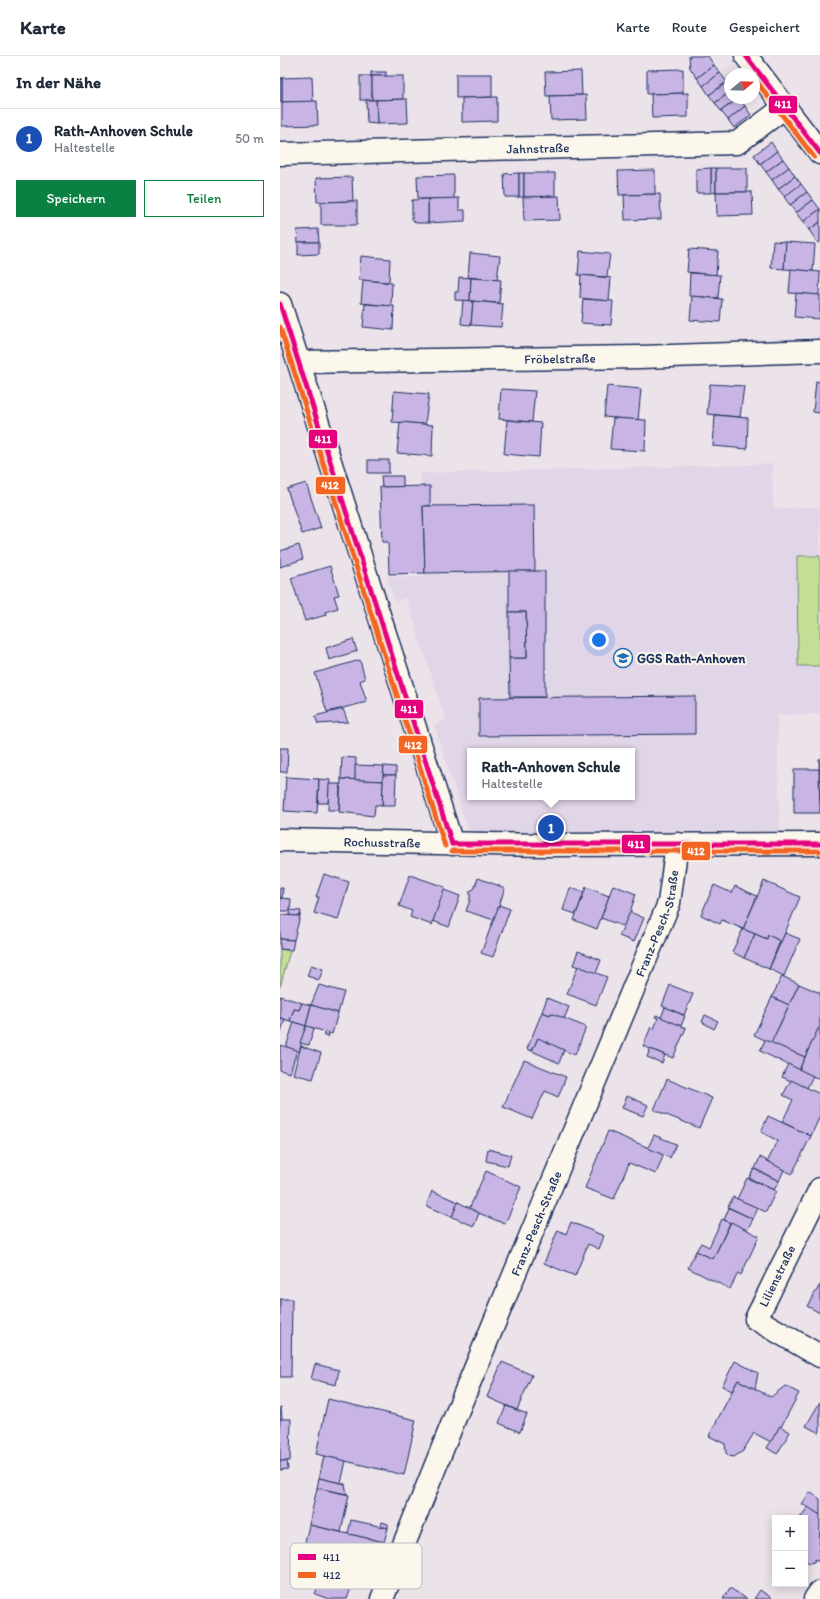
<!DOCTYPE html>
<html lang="de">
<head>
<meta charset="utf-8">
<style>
  body { margin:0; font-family:Itim,sans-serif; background:#f6f6f7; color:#1f2937 }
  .controls { position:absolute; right:12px; bottom:12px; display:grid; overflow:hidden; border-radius:0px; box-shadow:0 2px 10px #0003 }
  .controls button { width:36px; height:36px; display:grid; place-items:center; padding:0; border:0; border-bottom:1px solid #e0e1e3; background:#fff; color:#1f2937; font:20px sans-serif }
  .compass { position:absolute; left:444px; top:12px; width:36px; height:36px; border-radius:50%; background:#fff; box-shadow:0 2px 10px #0003; rotate:71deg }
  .you { position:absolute; left:319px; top:584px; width:14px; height:14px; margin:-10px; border:3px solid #fff; border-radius:50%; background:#1a73e8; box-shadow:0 0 0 6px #1a73e833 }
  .badge { display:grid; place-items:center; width:26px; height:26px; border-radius:50%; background:#0b8043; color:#fff; font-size:13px; font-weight:700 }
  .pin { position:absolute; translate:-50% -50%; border:2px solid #fff; box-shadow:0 1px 4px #0006 }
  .popup { position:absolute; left:187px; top:692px; width:168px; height:52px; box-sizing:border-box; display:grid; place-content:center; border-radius:0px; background:#fff; filter:drop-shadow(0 1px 3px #0005); font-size:13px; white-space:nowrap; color:#747a83 }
  .popup b { font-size:15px; color:#1f2937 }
  .popup::after { content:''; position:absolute; left:50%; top:100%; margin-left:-8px; border:8px solid transparent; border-top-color:#fff }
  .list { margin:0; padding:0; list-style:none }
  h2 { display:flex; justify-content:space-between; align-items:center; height:52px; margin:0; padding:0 16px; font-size:17px }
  h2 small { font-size:13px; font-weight:400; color:#747a83 }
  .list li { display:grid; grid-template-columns:26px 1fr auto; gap:12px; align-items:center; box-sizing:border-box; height:60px; padding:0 16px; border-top:1px solid #e0e1e3 }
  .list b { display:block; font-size:15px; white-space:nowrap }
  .list p { margin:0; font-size:13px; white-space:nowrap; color:#747a83 }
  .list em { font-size:13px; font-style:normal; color:#747a83 }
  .actions { display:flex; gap:8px; padding:12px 16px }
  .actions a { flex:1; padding:9px 0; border:1px solid #0b8043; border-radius:0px; text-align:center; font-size:14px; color:#0b8043 }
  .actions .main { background:#0b8043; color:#fff }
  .map { position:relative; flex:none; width:540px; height:1543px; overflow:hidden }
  header { display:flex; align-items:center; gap:24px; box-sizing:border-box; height:56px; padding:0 20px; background:#fff; border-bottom:1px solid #e0e1e3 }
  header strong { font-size:19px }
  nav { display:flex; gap:22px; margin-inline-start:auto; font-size:14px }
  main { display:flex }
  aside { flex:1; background:#fff }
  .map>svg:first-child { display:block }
</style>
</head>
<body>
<header>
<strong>Karte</strong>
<nav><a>Karte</a><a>Route</a><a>Gespeichert</a></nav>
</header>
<main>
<aside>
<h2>In der Nähe<small></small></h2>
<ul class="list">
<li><span class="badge" style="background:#1a4fb4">1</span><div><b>Rath-Anhoven Schule</b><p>Haltestelle</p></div><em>50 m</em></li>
</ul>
<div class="actions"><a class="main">Speichern</a><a>Teilen</a></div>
</aside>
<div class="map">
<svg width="540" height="1543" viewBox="0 0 540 1543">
  <rect width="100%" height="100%" fill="#ece3ea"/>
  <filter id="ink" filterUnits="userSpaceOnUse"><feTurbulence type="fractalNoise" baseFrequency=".025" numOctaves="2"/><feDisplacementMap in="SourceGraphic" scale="8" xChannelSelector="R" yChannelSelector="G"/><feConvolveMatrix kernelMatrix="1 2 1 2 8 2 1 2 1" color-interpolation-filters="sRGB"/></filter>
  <g filter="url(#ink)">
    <path fill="#e1d5e8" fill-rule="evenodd" d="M 492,408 L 493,452 L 540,451 L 540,658 L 497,659 L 500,775 L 189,777 L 154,669 L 166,664 L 126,542 L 115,546 L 107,521 L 144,521 L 141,417 ZM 190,695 L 352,695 L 352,741 L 190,741 Z"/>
    <g fill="#c3df96" stroke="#6f877a">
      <path d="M 517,500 L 540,500 L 540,610 L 518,610 Z"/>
      <path d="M 0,893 L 10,895 L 0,931 Z"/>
    </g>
    <g fill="#c8b5e5" stroke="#1b2f5e">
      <path d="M 409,0 L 428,0 L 434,9 L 417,22 L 410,12 Z"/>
      <path d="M 434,9 L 440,17 L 423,30 L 417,22 Z"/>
      <path d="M 403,13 L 403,37 L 367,38 L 367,14 Z"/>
      <path d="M 301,15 L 302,39 L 266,40 L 265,16 Z"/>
      <rect x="91" y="16" width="15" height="4"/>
      <path d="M 440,17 L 447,26 L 429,39 L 423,30 Z"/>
      <path d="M 176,18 L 212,18 L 212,41 L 176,42 Z"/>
      <rect x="80" y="20" width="12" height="24"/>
      <path d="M 92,20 L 123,20 L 123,43 L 92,44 Z"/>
      <path d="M 32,21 L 33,46 L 2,46 L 2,22 Z"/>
      <rect x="0" y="22" width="2" height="24"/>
      <path d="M 447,26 L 450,31 L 450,36 L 435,47 L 429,39 Z"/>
      <path d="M 450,36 L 450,42 L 459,42 L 441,55 L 435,47 Z"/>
      <path d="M 408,37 L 408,61 L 372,62 L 371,38 Z"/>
      <path d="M 306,39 L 307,63 L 271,64 L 270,40 Z"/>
      <path d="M 217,41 L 217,65 L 182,66 L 182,42 Z"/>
      <path d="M 459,42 L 465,50 L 448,64 L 441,55 Z"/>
      <path d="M 127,43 L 128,67 L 97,68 L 96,44 Z"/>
      <path d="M 86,44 L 96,44 L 97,68 L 87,67 Z"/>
      <path d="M 37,45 L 38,69 L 2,70 L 2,46 Z"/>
      <path d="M 465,50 L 471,59 L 454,72 L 448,64 Z"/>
      <path d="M 491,86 L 497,95 L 480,108 L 474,99 Z"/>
      <path d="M 497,95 L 503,103 L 486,116 L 480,108 Z"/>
      <path d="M 503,103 L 509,111 L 492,124 L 486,116 Z"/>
      <path d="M 509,111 L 515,120 L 498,133 L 492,124 Z"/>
      <path d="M 431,112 L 436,112 L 436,136 L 431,137 Z"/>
      <path d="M 431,112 L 431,137 L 416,137 L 416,113 Z"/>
      <rect x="436" y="112" width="31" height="24"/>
      <path d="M 375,114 L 375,138 L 339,139 L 338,115 Z"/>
      <path d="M 239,117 L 239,141 L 225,141 L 224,118 Z"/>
      <rect x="239" y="117" width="5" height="24"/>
      <path d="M 244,117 L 275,117 L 275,140 L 244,141 Z"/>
      <path d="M 174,119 L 174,143 L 138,143 L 137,120 Z"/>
      <path d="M 515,120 L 521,128 L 505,141 L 498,133 Z"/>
      <path d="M 72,121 L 73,145 L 37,146 L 36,122 Z"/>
      <path d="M 521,128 L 527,136 L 510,149 L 504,141 Z"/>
      <path d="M 436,136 L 472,136 L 473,159 L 437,160 Z"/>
      <path d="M 527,136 L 533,144 L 516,157 L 510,149 Z"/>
      <path d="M 380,138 L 381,163 L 345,164 L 344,139 Z"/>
      <path d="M 279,140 L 280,164 L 244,165 L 243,141 Z"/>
      <path d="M 179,142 L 179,154 L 185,154 L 185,165 L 148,167 L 148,143 Z"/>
      <path d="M 148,143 L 148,167 L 136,167 L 132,163 L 132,144 Z"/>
      <path d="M 533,144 L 540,153 L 523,166 L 516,157 Z"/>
      <path d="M 77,145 L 77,169 L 41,169 L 41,146 Z"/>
      <path d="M 540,153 L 540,166 L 529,174 L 523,166 Z"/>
      <path d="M 540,166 L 540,186 L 538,187 L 529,174 Z"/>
      <path d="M 38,173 L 39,186 L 18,186 L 17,174 Z"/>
      <path d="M 493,185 L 506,186 L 504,213 L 491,212 Z"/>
      <path d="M 18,186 L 39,186 L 39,198 L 18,199 Z"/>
      <path d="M 506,186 L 535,188 L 533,215 L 504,213 Z"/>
      <path d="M 409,193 L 438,195 L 436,219 L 407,216 Z"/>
      <path d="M 300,195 L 330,198 L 327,221 L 298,219 Z"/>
      <path d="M 190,197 L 220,200 L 217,224 L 188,221 Z"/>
      <path d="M 81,200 L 110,203 L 109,226 L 79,224 Z"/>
      <path d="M 511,213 L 540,216 L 539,239 L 509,237 Z"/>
      <path d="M 410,217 L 440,219 L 438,242 L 409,240 Z"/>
      <path d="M 301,219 L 331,222 L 329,245 L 300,242 Z"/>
      <path d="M 179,221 L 191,222 L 190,245 L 175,244 L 175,236 L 178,236 Z"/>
      <path d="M 191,222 L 221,224 L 219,247 L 190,245 Z"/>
      <path d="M 83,224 L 112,227 L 111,250 L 81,247 Z"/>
      <path d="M 516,237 L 540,239 L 540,263 L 514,261 Z"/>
      <path d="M 412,240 L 442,243 L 440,266 L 410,264 Z"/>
      <path d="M 303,243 L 333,245 L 331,269 L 301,267 Z"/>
      <path d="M 183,244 L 193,245 L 191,269 L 181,268 Z"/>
      <path d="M 193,245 L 223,248 L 221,271 L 191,269 Z"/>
      <path d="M 85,248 L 114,250 L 113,274 L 83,271 Z"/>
      <path d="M 536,325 L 540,326 L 540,357 L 533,356 Z"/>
      <path d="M 430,328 L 464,330 L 460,361 L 427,358 Z"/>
      <path d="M 327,330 L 361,333 L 358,364 L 324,361 Z"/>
      <path d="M 221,333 L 255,335 L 252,366 L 219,363 Z"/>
      <path d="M 114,335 L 149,338 L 145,368 L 112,366 Z"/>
      <path d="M 435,359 L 468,362 L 467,393 L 433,390 Z"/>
      <path d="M 333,362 L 366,364 L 365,395 L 330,393 Z"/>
      <path d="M 227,364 L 261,367 L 259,401 L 224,398 Z"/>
      <path d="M 120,366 L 153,369 L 152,400 L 117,397 Z"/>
      <rect x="88" y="404" width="21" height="13"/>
      <path d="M 101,420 L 123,420 L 123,431 L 102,431 Z"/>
      <path d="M 26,427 L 41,472 L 22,478 L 7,433 Z"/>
      <path d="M 150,430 L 150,450 L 143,450 L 145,517 L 109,518 L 108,486 L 102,486 L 100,431 Z"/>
      <path d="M 254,449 L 255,515 L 145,517 L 143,450 Z"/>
      <path d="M 19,489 L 23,503 L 0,511 L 0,495 Z"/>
      <path d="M 50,510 L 59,539 L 54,540 L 58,552 L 45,556 L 46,559 L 25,565 L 11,522 Z"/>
      <path d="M 229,515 L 265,515 L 265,641 L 230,641 L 229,602 L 247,602 L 246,556 L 229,556 Z"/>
      <path d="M 229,556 L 246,556 L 247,602 L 229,602 Z"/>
      <path d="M 73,583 L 77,595 L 49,604 L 46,592 Z"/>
      <path d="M 80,604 L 85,623 L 80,625 L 87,646 L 47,656 L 35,617 Z"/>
      <path d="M 415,640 L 415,678 L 199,680 L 199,642 Z"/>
      <path d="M 63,653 L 68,666 L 38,668 L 35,660 Z"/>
      <path d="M 0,692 L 8,692 L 7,716 L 0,716 Z"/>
      <path d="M 62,701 L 76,702 L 75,724 L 61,723 Z"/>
      <path d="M 540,702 L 540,746 L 539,703 Z"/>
      <path d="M 75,709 L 104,710 L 103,725 L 75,724 Z"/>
      <path d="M 104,710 L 116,711 L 116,719 L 103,719 Z"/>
      <path d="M 514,713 L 539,713 L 540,757 L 514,757 Z"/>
      <path d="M 103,719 L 116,719 L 115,750 L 102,750 Z"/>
      <path d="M 6,721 L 39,723 L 37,757 L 4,755 Z"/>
      <path d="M 39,723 L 50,724 L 48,747 L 38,747 Z"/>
      <path d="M 61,723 L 103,725 L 102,750 L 95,749 L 94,760 L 59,756 Z"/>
      <path d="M 49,728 L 60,728 L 59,754 L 48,754 Z"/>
      <path d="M 44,818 L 69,826 L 58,864 L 34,857 L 39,841 L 36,841 Z"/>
      <path d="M 130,819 L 165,831 L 152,869 L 130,861 L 132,855 L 119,850 Z"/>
      <path d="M 198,822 L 225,832 L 214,864 L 186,855 L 190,844 L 190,835 L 194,833 Z"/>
      <path d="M 484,825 L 520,841 L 500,889 L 499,888 L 500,885 L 488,879 L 487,883 L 463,873 Z"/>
      <path d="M 333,829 L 356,838 L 345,871 L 321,862 Z"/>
      <path d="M 434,829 L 452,837 L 455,830 L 477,840 L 463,873 L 442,864 L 440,868 L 421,859 Z"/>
      <path d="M 306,831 L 329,840 L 317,873 L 294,864 Z"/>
      <path d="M 0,832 L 3,832 L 2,842 L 0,842 Z"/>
      <path d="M 290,832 L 304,836 L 296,858 L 283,854 Z"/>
      <path d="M 164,834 L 180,840 L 169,871 L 153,865 Z"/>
      <path d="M 0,842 L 11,843 L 10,855 L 0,855 Z"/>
      <path d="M 219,849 L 230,853 L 213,901 L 201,897 Z"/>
      <path d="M 10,854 L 21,855 L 20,860 L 10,860 Z"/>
      <path d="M 350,856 L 364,862 L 354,886 L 339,880 Z"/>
      <path d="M 0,859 L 20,860 L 14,884 L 0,883 Z"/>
      <path d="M 463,873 L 475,878 L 464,902 L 452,896 Z"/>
      <path d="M 505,877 L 520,883 L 504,920 L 489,913 Z"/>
      <path d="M 475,878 L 487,883 L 488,879 L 500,885 L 489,913 L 464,902 Z"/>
      <path d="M 0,883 L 14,884 L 12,894 L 0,893 Z"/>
      <path d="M 298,895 L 321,904 L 316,917 L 293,909 Z"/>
      <path d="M 31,909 L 43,913 L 39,924 L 27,920 Z"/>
      <path d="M 298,910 L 327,921 L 316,949 L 287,938 Z"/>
      <path d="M 502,920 L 519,928 L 509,949 L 492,941 Z"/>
      <path d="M 519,928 L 540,937 L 540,970 L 525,1001 L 491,987 Z"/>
      <path d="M 39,929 L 64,936 L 58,957 L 31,949 Z"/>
      <path d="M 390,929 L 413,938 L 404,959 L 382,950 Z"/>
      <path d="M 0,940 L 22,947 L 19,954 L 14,953 L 10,965 L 0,962 Z"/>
      <path d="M 492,941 L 509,949 L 491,987 L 474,979 Z"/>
      <path d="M 267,942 L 289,951 L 284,963 L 271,957 L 270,959 L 262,956 Z"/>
      <path d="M 22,947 L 31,949 L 26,970 L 10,965 L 14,953 L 19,954 Z"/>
      <path d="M 31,949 L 58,957 L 52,978 L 26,970 Z"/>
      <path d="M 385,951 L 405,960 L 401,970 L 381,962 Z"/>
      <path d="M 262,956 L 270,959 L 271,957 L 306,971 L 295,999 L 260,985 L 258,982 L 252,995 L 247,993 Z"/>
      <path d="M 376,959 L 406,972 L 393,1002 L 363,990 L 371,971 L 374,973 L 378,962 L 375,961 Z"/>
      <path d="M 425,959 L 438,965 L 434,973 L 422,966 Z"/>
      <path d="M 0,962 L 5,963 L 1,976 L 0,975 Z"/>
      <path d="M 14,966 L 26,970 L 19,996 L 6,991 Z"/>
      <path d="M 26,970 L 34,972 L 29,989 L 20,987 Z"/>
      <path d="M 538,973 L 540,974 L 539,1023 L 519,1014 Z"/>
      <path d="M 45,975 L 49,977 L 48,981 L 44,980 Z"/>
      <path d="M 258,982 L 284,994 L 279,1007 L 252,995 Z"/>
      <path d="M 485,984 L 525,1001 L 519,1014 L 480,995 Z"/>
      <path d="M 0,989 L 17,994 L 10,1017 L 0,1014 Z"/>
      <path d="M 21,990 L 41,997 L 33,1023 L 13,1018 Z"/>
      <path d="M 370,993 L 385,999 L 382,1007 L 367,1001 Z"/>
      <path d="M 244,1004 L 286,1021 L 278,1041 L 265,1035 L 252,1063 L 223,1051 Z"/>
      <path d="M 508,1008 L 533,1020 L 527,1032 L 502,1021 Z"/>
      <path d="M 387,1023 L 432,1042 L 419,1072 L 374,1054 Z"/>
      <path d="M 511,1024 L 540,1038 L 540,1060 L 531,1080 L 502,1066 L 513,1044 L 503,1039 Z"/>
      <path d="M 347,1040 L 368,1049 L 363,1060 L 342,1052 Z"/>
      <path d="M 488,1060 L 531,1080 L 512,1118 L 487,1106 L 498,1085 L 481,1076 Z"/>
      <path d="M 328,1075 L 384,1098 L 376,1118 L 349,1107 L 334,1143 L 305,1132 Z"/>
      <path d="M 374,1079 L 396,1088 L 390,1102 L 368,1092 Z"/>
      <path d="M 208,1093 L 231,1099 L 228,1110 L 206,1105 Z"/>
      <path d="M 480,1101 L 504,1114 L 499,1125 L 475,1113 Z"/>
      <path d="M 474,1113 L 499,1125 L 494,1134 L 469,1122 Z"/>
      <path d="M 206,1115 L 241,1131 L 225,1168 L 189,1153 Z"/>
      <path d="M 467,1122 L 496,1135 L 486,1156 L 457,1143 Z"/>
      <path d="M 152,1135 L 178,1146 L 172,1161 L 146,1150 Z"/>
      <path d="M 453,1141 L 478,1152 L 473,1163 L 448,1151 Z"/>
      <path d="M 178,1146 L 199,1157 L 194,1170 L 172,1161 Z"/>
      <path d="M 449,1152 L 473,1163 L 467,1174 L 444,1164 Z"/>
      <path d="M 442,1163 L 450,1167 L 433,1203 L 416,1195 L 421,1187 L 429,1191 Z"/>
      <path d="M 291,1166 L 324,1180 L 319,1193 L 308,1188 L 295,1220 L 264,1207 L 278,1174 L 286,1178 Z"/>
      <path d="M 451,1166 L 479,1180 L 461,1219 L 458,1217 L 450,1233 L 408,1212 L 416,1195 L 433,1203 Z"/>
      <path d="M 540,1229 L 540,1257 L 527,1250 Z"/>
      <path d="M 0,1243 L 12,1243 L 11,1321 L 0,1321 Z"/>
      <path d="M 455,1305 L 478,1317 L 475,1333 L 458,1324 L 452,1335 L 442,1330 Z"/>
      <path d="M 222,1306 L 252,1319 L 237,1354 L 207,1341 Z"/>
      <path d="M 35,1308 L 59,1314 L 56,1329 L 31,1323 Z"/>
      <path d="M 458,1324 L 491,1341 L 505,1330 L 519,1337 L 501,1371 L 500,1370 L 491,1386 L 474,1377 L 463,1395 L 454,1401 L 449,1400 L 446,1397 L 445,1388 L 429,1380 Z"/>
      <path d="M 48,1343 L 136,1364 L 124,1419 L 36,1398 Z"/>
      <path d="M 540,1346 L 540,1375 L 539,1377 L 526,1370 Z"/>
      <path d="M 226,1350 L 247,1358 L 240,1376 L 219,1367 Z"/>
      <path d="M 0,1351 L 1,1351 L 2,1363 L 0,1363 Z"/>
      <path d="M 0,1363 L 11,1363 L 10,1405 L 0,1405 Z"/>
      <path d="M 500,1370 L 510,1376 L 497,1398 L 487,1392 Z"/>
      <path d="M 44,1400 L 66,1405 L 61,1427 L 39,1422 Z"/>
      <path d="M 0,1405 L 7,1405 L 8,1413 L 0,1414 Z"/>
      <path d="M 39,1422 L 65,1428 L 67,1438 L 37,1432 Z"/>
      <path d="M 37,1432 L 69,1439 L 61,1476 L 29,1469 Z"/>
      <path d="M 530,1436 L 540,1443 L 540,1459 L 522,1448 Z"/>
      <path d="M 528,1451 L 540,1459 L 539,1506 L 535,1503 L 534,1506 L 529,1507 L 525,1504 L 525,1462 L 520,1462 Z"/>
      <path d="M 71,1464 L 108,1472 L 104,1486 L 68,1478 Z"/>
      <path d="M 102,1466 L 108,1468 L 108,1472 L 101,1470 Z"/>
      <path d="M 29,1469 L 104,1486 L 100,1506 L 64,1500 L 65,1505 L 60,1518 L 20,1509 Z"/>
      <path d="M 40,1525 L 71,1532 L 67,1543 L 49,1543 L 35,1538 Z"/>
      <path d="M 450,1532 L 467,1543 L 443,1543 Z"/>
      <path d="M 480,1534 L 493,1543 L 474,1543 Z"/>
    </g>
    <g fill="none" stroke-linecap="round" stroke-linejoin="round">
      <defs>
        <g id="minor">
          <path d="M 466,0 L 540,97"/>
          <path id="s1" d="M 0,98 L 457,87 L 505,51"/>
          <path d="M 0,248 L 172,788"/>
          <path id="s2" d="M 19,306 L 360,301 L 540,295"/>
          <path id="s3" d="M 0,784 L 267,789 L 540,788"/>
          <path d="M 540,1133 L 476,1263 L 540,1300"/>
          <path id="s4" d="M 102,1543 L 180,1349 L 389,847 L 397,788"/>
          <path d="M 535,1543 L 540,1536"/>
        </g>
      </defs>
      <use href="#minor" stroke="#1b2f5e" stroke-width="25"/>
      <use href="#minor" stroke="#fbf7ec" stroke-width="22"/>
      <defs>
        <g id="bus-1">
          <path d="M 466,0 L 540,97"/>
          <path d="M 0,248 L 172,788"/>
          <path d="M 172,788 L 540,788"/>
        </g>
        <g id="bus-2">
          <path d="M 474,22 L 534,101"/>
          <path d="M 0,271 L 165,790"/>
          <path d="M 172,795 L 540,795"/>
        </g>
      </defs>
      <use href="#bus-1" stroke="#fbf7ec" stroke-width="8"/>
      <use href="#bus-2" stroke="#fbf7ec" stroke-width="8"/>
      <use href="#bus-1" stroke="#e5007d" stroke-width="5"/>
      <use href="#bus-2" stroke="#f26522" stroke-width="5"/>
    </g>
  </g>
  <defs>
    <symbol id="school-ring" viewBox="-11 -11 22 22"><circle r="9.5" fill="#fbf7ec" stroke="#1f6fb2" stroke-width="1.5"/><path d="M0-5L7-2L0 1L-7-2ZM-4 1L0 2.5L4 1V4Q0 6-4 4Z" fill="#1f6fb2"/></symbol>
  </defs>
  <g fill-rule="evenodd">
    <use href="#school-ring" x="332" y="591" width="22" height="22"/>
  </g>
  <g text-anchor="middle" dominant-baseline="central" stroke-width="4" stroke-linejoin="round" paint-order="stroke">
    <g font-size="13" fill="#1b2f5e" stroke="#fbf7ec">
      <text stroke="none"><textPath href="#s1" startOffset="258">Jahnstraße</textPath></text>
      <text stroke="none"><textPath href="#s2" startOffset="261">Fröbelstraße</textPath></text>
      <text stroke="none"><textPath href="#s3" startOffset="102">Rochusstraße</textPath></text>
      <text stroke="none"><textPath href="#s4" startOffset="730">Franz-Pesch-Straße</textPath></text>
      <text stroke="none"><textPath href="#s4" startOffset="406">Franz-Pesch-Straße</textPath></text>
      <text transform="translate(497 1220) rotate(-64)">Lilienstraße</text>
    </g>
    <g font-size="13" font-weight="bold" fill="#1b2f5e" stroke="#fbf7ec" text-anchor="start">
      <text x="357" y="602">GGS Rath-Anhoven</text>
    </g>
  </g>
  <rect x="10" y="1487" width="132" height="46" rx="6" fill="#fbf7ec" stroke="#b8bbc1" stroke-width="1"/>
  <rect x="18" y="1498" width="18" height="6" fill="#e5007d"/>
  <rect x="18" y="1516" width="18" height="6" fill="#f26522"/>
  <g font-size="11" fill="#1b2f5e">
    <text x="43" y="1505">411</text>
    <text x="43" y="1523">412</text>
  </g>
  <g stroke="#fbf7ec" stroke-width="1.5">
    <rect x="488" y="39" width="30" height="19" rx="4" fill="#e5007d"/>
    <rect x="28" y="373" width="30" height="20" rx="4" fill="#e5007d"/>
    <rect x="35" y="420" width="31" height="19" rx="4" fill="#f26522"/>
    <rect x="114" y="643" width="30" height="20" rx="4" fill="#e5007d"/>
    <rect x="118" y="679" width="30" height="19" rx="4" fill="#f26522"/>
    <rect x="341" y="778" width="30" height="20" rx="4" fill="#e5007d"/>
    <rect x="401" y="785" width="30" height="20" rx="4" fill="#f26522"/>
  </g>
  <g font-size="11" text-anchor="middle" font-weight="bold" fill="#fff">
    <text x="503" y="52">411</text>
    <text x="43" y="387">411</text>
    <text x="50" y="433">412</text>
    <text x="129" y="657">411</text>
    <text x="133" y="693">412</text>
    <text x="356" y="792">411</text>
    <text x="416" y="799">412</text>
  </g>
</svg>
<div class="controls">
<button>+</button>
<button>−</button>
</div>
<svg class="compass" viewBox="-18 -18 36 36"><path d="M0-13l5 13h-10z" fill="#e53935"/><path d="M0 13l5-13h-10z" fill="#747a83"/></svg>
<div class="you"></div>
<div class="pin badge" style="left:271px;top:772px;background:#1a4fb4">1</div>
<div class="popup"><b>Rath-Anhoven Schule</b>Haltestelle</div>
</div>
</main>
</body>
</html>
